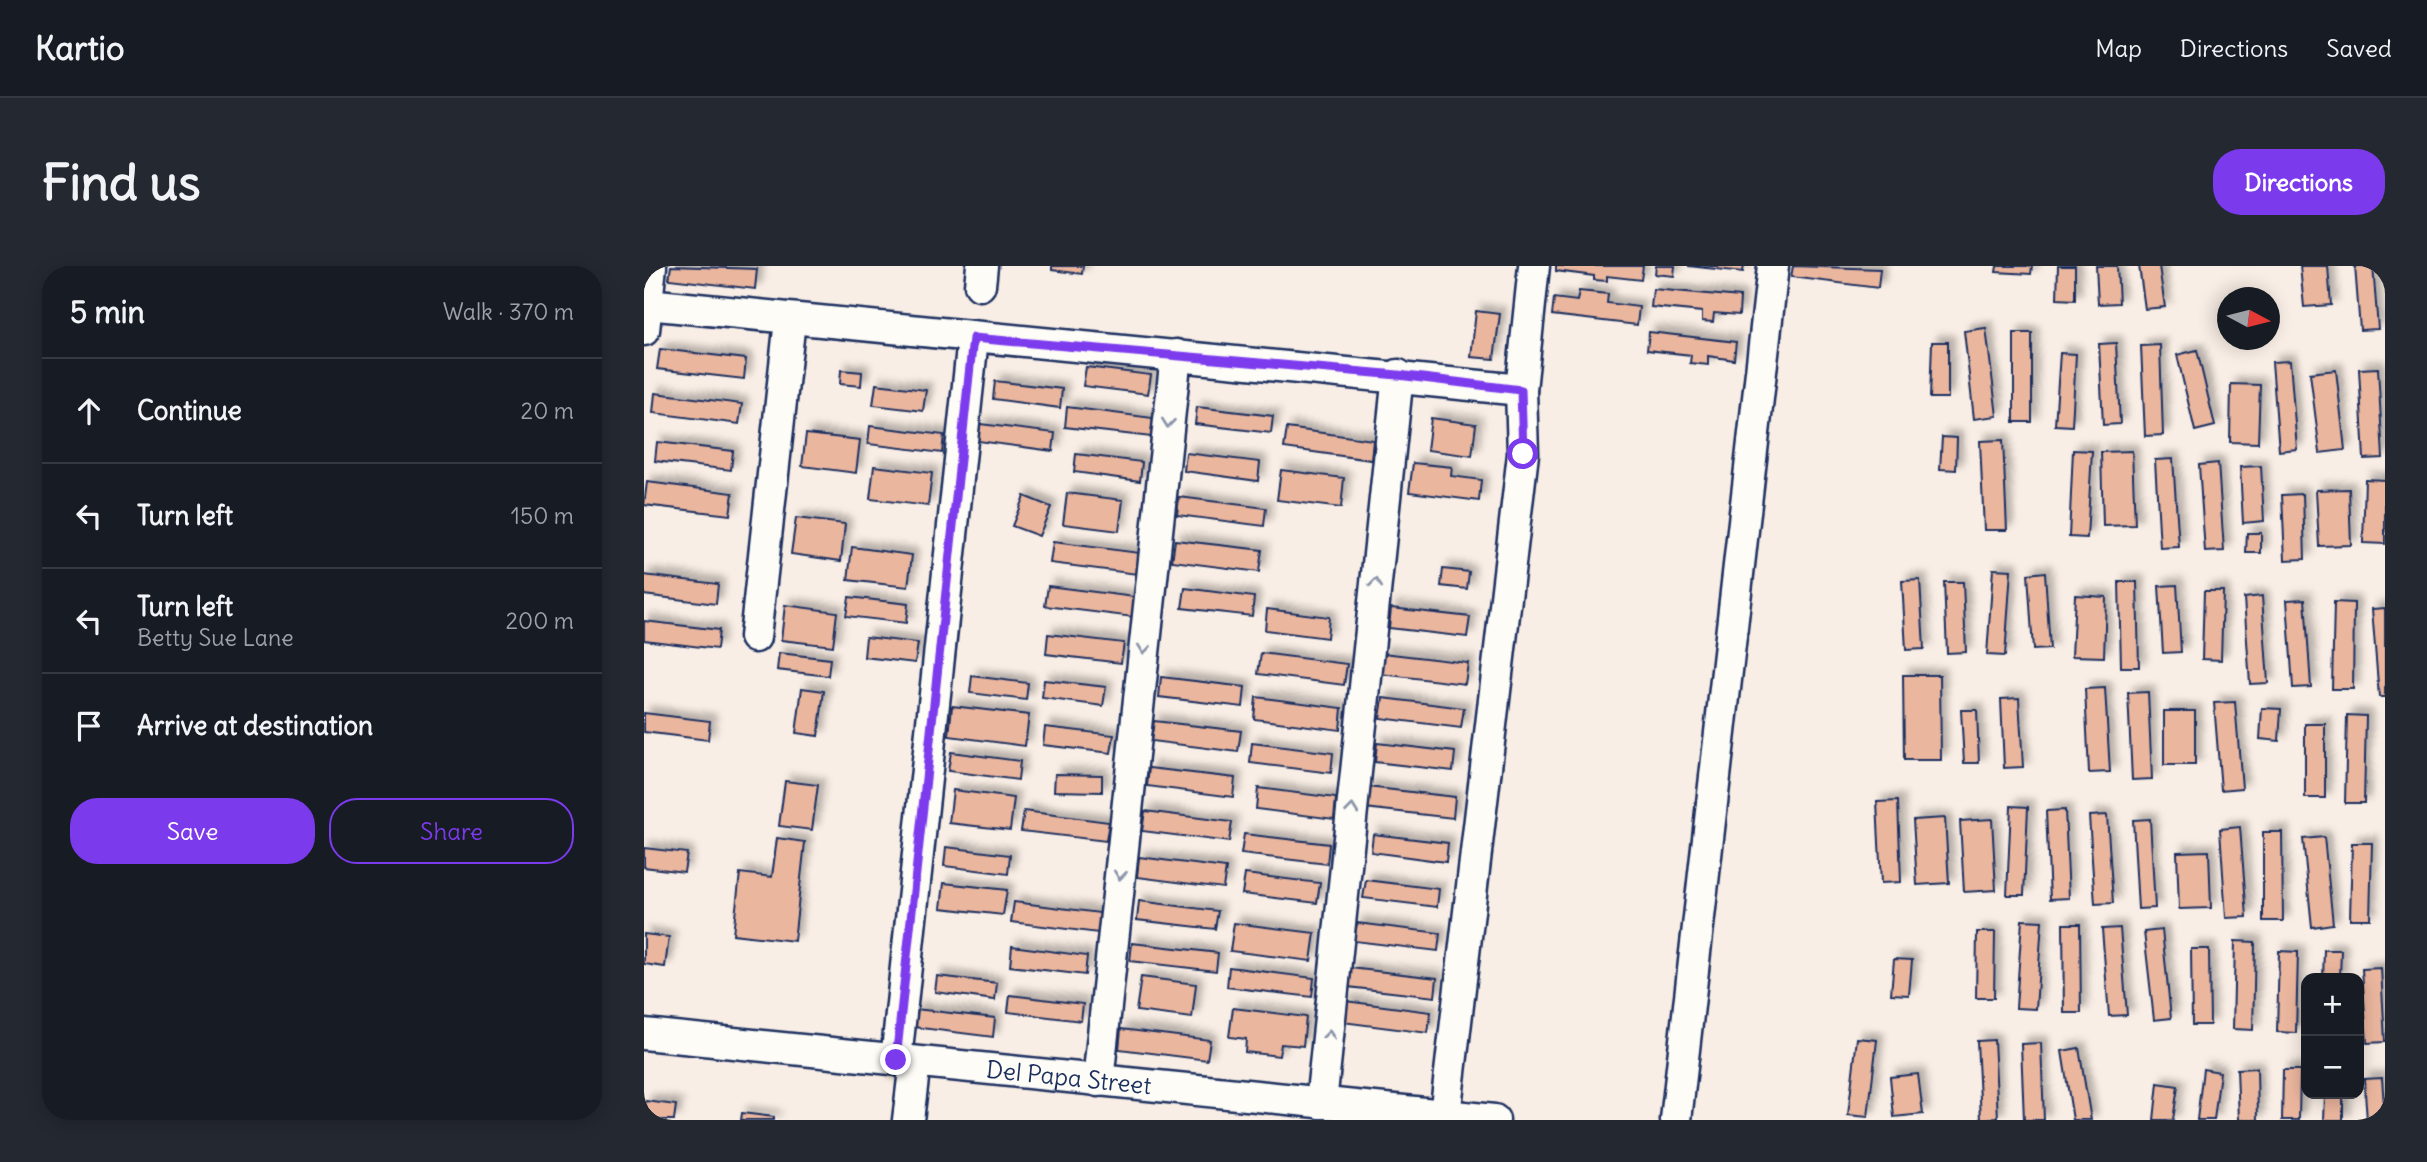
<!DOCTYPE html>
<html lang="en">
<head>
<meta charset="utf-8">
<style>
  body { margin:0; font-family:Delius,sans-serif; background:#242831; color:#f1f3f6 }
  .controls { position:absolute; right:21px; bottom:21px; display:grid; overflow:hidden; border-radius:14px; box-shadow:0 4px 18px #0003 }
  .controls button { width:63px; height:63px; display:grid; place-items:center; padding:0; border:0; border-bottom:2px solid #363941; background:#171b24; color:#f1f3f6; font:35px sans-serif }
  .compass { position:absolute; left:1573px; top:21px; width:63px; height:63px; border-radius:50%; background:#171b24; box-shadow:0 4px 18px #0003; rotate:97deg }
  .stop { position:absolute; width:21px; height:21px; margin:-16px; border:5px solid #7c3aed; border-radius:50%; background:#fff }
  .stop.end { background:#7c3aed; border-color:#fff; box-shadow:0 2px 7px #0008 }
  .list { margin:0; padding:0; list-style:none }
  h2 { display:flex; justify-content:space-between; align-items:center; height:91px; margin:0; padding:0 28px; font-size:30px }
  h2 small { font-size:23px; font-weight:400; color:#9ea1a6 }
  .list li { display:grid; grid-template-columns:46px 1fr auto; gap:21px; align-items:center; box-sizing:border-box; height:105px; padding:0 28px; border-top:2px solid #363941 }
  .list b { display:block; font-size:26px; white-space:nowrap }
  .list p { margin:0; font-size:23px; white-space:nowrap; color:#9ea1a6 }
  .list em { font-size:23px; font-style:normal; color:#9ea1a6 }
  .actions { display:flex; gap:14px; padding:21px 28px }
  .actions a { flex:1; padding:16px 0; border:2px solid #7c3aed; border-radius:28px; text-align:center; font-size:24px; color:#7c3aed }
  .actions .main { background:#7c3aed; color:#fff }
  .icon { flex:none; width:38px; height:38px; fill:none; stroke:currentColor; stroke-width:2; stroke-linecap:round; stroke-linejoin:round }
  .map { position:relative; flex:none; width:1741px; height:854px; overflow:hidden; border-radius:28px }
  header { display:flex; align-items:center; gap:42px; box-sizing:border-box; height:98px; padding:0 35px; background:#171b24; border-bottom:2px solid #363941 }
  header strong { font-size:33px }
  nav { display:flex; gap:38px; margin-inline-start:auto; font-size:24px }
  .intro { display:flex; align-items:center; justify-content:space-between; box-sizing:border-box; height:168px; padding:0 42px }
  h1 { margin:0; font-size:49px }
  .button { padding:18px 32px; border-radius:28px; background:#7c3aed; color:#fff; font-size:24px; font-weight:700 }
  main { display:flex; gap:42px; padding:0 42px }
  aside { flex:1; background:#171b24; border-radius:28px; box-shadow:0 4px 18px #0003 }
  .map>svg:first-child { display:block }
</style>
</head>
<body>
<header>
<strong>Kartio</strong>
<nav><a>Map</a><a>Directions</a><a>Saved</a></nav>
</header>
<div class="intro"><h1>Find us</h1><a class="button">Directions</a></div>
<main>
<aside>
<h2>5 min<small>Walk · 370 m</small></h2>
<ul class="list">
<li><svg class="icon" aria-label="ahead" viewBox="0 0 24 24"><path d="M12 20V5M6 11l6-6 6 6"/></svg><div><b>Continue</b></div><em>20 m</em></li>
<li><svg class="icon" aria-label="left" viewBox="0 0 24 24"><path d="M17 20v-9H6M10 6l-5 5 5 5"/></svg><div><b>Turn left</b></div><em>150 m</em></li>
<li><svg class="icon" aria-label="left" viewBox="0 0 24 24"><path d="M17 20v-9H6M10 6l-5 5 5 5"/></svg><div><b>Turn left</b><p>Betty Sue Lane</p></div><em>200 m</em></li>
<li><svg class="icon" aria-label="arrive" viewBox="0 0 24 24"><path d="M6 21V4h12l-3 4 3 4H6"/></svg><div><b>Arrive at destination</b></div></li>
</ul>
<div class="actions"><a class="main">Save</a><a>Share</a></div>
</aside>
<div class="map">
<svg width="1741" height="854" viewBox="0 0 1741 854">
  <defs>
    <filter id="shadow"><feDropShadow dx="6" dy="-6" stdDeviation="3.5" flood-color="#0004"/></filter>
  </defs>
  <rect width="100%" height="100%" fill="#f9eee5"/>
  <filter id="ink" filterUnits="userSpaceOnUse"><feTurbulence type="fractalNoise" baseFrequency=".0143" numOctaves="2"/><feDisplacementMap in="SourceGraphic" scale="14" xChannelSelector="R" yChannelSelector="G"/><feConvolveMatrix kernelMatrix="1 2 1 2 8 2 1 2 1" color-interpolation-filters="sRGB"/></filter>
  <g filter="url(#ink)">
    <g fill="#ebb69e" stroke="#1b2f5e" stroke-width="2" filter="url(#shadow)">
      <path d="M 27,0 L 113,3 L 111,23 L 25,13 Z"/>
      <path d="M 408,0 L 439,0 L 438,8 L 408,4 Z"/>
      <path d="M 912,0 L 999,0 L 997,14 L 963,10 L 963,15 L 950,14 L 950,10 L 912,5 Z"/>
      <path d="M 1012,0 L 1031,0 L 1030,10 L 1011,8 Z"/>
      <path d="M 1044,0 L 1100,0 L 1099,6 Z"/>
      <path d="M 1149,0 L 1236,3 L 1234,22 L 1147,11 Z"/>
      <path d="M 1353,0 L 1388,0 L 1387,8 L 1352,6 Z"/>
      <path d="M 1414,0 L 1431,0 L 1431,34 L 1413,33 Z"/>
      <path d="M 1452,0 L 1473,0 L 1475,37 L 1454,38 Z"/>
      <path d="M 1495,0 L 1515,0 L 1521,41 L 1501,43 Z"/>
      <path d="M 1656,0 L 1684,0 L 1687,39 L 1660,41 Z"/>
      <path d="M 1711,0 L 1729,0 L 1734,63 L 1716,64 Z"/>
      <path d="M 1009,23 L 1096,31 L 1095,49 L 1070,47 L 1069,56 L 1058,55 L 1058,46 L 1007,41 Z"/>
      <path d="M 935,25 L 964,28 L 963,37 L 995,41 L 993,59 L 908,49 L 910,32 L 933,35 Z"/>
      <path d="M 832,45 L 856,48 L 850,93 L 827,91 Z"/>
      <path d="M 1342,62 L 1353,150 L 1330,153 L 1320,65 Z"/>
      <path d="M 1005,66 L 1092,76 L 1090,94 L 1064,90 L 1064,99 L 1046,97 L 1047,89 L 1003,84 Z"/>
      <rect x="1370" y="67" width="18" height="89"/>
      <path d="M 1288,76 L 1304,76 L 1304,132 L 1286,132 Z"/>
      <path d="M 1472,77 L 1476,158 L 1459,159 L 1455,78 Z"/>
      <path d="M 1516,79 L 1519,169 L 1501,170 L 1497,80 Z"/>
      <path d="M 16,83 L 102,93 L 100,113 L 13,103 Z"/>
      <path d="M 1553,84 L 1571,160 L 1551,165 L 1533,89 Z"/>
      <path d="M 1416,87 L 1432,88 L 1428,160 L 1411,159 Z"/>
      <path d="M 1646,95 L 1653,183 L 1635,185 L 1628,96 Z"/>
      <path d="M 442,101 L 507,109 L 504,128 L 439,120 Z"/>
      <path d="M 1734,102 L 1739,192 L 1720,193 L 1715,103 Z"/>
      <path d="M 197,104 L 218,106 L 217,120 L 196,118 Z"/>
      <path d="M 1692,104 L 1701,184 L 1676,187 L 1666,107 Z"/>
      <path d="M 351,115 L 418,123 L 416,142 L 349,133 Z"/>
      <path d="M 232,118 L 282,124 L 279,145 L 229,139 Z"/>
      <path d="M 1587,118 L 1616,119 L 1614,177 L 1586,176 Z"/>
      <path d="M 11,127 L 98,138 L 95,158 L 9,147 Z"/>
      <path d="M 423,141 L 509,152 L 507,171 L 421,161 Z"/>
      <path d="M 553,141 L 629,150 L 627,167 L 551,158 Z"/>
      <path d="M 787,152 L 832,158 L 828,190 L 783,184 Z"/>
      <path d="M 336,158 L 411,167 L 409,185 L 334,175 Z"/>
      <path d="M 226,160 L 300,169 L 298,187 L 224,178 Z"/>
      <path d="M 643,162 L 729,174 L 727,194 L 640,182 Z"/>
      <path d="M 162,168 L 216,174 L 212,207 L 158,200 Z"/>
      <path d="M 1298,171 L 1313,172 L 1312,204 L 1296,203 Z"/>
      <path d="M 1359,174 L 1363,264 L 1340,264 L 1336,175 Z"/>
      <path d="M 13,176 L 89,185 L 87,204 L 11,195 Z"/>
      <path d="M 1429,184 L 1448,185 L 1443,272 L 1425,271 Z"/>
      <path d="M 1488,185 L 1491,259 L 1459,260 L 1457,186 Z"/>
      <path d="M 542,187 L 616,196 L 614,215 L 540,205 Z"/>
      <path d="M 432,188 L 498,196 L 496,215 L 430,206 Z"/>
      <path d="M 1529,193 L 1535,281 L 1516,282 L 1511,194 Z"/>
      <path d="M 769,197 L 808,201 L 807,210 L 837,214 L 835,235 L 765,226 Z"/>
      <path d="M 1574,197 L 1580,285 L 1561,286 L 1555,199 Z"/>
      <path d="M 230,200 L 288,207 L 284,240 L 226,233 Z"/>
      <path d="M 1617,200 L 1620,255 L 1599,257 L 1596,201 Z"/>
      <path d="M 637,204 L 700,212 L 697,242 L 633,234 Z"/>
      <path d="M 1721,213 L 1741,214 L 1741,278 L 1719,277 Z"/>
      <path d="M 3,216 L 89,227 L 86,249 L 0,239 Z"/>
      <path d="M 1705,223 L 1707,279 L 1675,280 L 1672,224 Z"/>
      <path d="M 423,227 L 479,234 L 475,265 L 419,258 Z"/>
      <path d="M 1659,228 L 1661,293 L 1641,294 L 1638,229 Z"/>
      <path d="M 380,230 L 407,241 L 395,270 L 368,260 Z"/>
      <path d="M 535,231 L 622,242 L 620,260 L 533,249 Z"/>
      <path d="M 152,252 L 201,258 L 197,295 L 147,288 Z"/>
      <path d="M 1603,267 L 1617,267 L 1617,287 L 1602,287 Z"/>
      <path d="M 531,274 L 618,284 L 615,306 L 528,295 Z"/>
      <path d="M 409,276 L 496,287 L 493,308 L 406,297 Z"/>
      <path d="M 208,281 L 268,289 L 264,321 L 204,314 Z"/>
      <path d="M 799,303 L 825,306 L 823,323 L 797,320 Z"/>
      <path d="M 1349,303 L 1367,304 L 1361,390 L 1343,389 Z"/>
      <path d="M 1401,306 L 1406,383 L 1389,384 L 1384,308 Z"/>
      <path d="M 0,309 L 74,318 L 72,338 L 0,329 Z"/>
      <path d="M 1276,314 L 1280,383 L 1262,384 L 1258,315 Z"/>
      <path d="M 1300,316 L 1319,316 L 1322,386 L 1303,387 Z"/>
      <path d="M 1475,316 L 1493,316 L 1495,401 L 1477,401 Z"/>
      <path d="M 1533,319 L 1537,386 L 1519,387 L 1515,320 Z"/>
      <path d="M 404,320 L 491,331 L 489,351 L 401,340 Z"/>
      <path d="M 541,322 L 610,331 L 608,350 L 538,342 Z"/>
      <path d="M 1560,325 L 1579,325 L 1577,394 L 1558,393 Z"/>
      <path d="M 1431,329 L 1462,331 L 1460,391 L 1428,390 Z"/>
      <path d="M 1618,330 L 1624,417 L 1606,418 L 1600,332 Z"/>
      <path d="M 205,331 L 264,338 L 262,357 L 202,350 Z"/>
      <path d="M 1661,333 L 1667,421 L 1649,422 L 1643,334 Z"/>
      <path d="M 1690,336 L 1710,337 L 1709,423 L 1688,423 Z"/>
      <path d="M 141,339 L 193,346 L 189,380 L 137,374 Z"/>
      <path d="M 747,342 L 826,351 L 823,371 L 745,362 Z"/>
      <path d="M 1741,342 L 1741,431 L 1735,431 L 1728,343 Z"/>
      <path d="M 623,343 L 685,351 L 683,372 L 621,364 Z"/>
      <path d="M 0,355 L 75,364 L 73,383 L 0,374 Z"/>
      <path d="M 404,368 L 480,377 L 477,397 L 402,388 Z"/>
      <path d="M 222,371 L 274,377 L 271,397 L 220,391 Z"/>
      <path d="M 135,387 L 186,393 L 184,410 L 133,404 Z"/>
      <path d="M 617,387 L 703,398 L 700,419 L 614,408 Z"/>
      <path d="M 739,387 L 824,397 L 821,418 L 736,408 Z"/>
      <path d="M 1259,409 L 1296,409 L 1297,494 L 1260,494 Z"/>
      <path d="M 328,410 L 384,417 L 382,434 L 326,427 Z"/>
      <path d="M 517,411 L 601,421 L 599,441 L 515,431 Z"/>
      <path d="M 400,414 L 462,421 L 459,440 L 398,432 Z"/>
      <path d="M 158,422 L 180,425 L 174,470 L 152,467 Z"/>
      <path d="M 1461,422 L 1466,506 L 1445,507 L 1441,423 Z"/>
      <path d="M 1504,426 L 1508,513 L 1488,514 L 1484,427 Z"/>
      <path d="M 612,431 L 698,442 L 696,464 L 610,453 Z"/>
      <path d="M 739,432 L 820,442 L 817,462 L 736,452 Z"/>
      <path d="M 1375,432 L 1379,501 L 1360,502 L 1357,433 Z"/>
      <path d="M 1591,436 L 1598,522 L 1577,524 L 1570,437 Z"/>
      <path d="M 308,440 L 385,449 L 381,480 L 305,470 Z"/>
      <path d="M 1618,442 L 1637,443 L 1635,475 L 1616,473 Z"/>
      <path d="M 1317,444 L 1333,444 L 1335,497 L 1320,497 Z"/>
      <rect x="1520" y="445" width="31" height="54"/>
      <path d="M 0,447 L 66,455 L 64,474 L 0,466 Z"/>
      <path d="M 1703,449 L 1722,450 L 1720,537 L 1701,537 Z"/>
      <path d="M 510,455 L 597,465 L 594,486 L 507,475 Z"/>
      <rect x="1661" y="458" width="20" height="74"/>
      <path d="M 401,461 L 470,469 L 467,487 L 399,479 Z"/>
      <path d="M 608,477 L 689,487 L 687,507 L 606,497 Z"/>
      <path d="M 733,477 L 811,486 L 809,505 L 731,496 Z"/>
      <path d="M 307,486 L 376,495 L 374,514 L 304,505 Z"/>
      <path d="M 505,502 L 591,512 L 589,531 L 503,520 Z"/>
      <path d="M 411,508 L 458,509 L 458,526 L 410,525 Z"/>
      <path d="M 141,515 L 174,519 L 168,564 L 135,560 Z"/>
      <path d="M 723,521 L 811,531 L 809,552 L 721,542 Z"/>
      <path d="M 614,522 L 692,532 L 690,553 L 612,543 Z"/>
      <path d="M 309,524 L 370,532 L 366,564 L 305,557 Z"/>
      <path d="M 1254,535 L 1257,616 L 1237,617 L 1233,536 Z"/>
      <path d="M 1367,540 L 1384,541 L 1380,629 L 1363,629 Z"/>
      <path d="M 1421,544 L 1425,632 L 1406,633 L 1402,545 Z"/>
      <path d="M 380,545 L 465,556 L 462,575 L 377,565 Z"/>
      <path d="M 501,545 L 588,556 L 585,576 L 498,565 Z"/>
      <path d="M 1463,549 L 1469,637 L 1451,638 L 1445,550 Z"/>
      <path d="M 1301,552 L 1305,617 L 1273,619 L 1269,554 Z"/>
      <path d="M 1348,553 L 1352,624 L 1320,626 L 1316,555 Z"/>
      <path d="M 1506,553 L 1511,642 L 1494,643 L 1489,554 Z"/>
      <path d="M 1596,561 L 1603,651 L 1582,652 L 1576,563 Z"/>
      <path d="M 1619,566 L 1638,566 L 1639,655 L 1619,655 Z"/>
      <path d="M 600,568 L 685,578 L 683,598 L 597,588 Z"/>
      <path d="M 729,568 L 804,577 L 802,596 L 727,586 Z"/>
      <path d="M 1680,571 L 1689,658 L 1668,661 L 1659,573 Z"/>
      <path d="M 133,572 L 161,576 L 150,675 L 89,668 L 96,607 L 128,611 Z"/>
      <path d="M 1708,577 L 1728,577 L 1726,653 L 1706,653 Z"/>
      <path d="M 302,581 L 366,589 L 364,608 L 300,600 Z"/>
      <path d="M 0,582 L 43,587 L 40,606 L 0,601 Z"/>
      <path d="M 1565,585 L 1567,642 L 1535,643 L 1533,586 Z"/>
      <path d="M 495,591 L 582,602 L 579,622 L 493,611 Z"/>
      <path d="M 601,608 L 676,617 L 673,637 L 598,628 Z"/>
      <path d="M 722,614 L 795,623 L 793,641 L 719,632 Z"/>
      <path d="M 300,617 L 363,624 L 359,649 L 297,642 Z"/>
      <path d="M 495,635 L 574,645 L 571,663 L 493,654 Z"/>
      <path d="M 370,636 L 456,647 L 454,667 L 367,656 Z"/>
      <path d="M 1378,654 L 1398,655 L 1392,743 L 1372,742 Z"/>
      <path d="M 590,657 L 671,667 L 667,695 L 586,685 Z"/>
      <path d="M 713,657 L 796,667 L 794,685 L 710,675 Z"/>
      <path d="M 1419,658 L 1436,658 L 1437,747 L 1420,747 Z"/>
      <path d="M 1476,662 L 1483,749 L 1465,750 L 1458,663 Z"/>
      <path d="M 1518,664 L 1527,752 L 1510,754 L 1500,666 Z"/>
      <path d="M 1333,666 L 1351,666 L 1350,732 L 1332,732 Z"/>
      <path d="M 0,668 L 25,671 L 21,701 L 0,698 Z"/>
      <path d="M 1591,675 L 1611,676 L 1609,764 L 1589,763 Z"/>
      <path d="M 488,677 L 574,687 L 572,705 L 486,695 Z"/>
      <path d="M 368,680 L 443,690 L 441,709 L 366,700 Z"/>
      <path d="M 1547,683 L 1565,683 L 1566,759 L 1548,759 Z"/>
      <path d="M 1680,684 L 1697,684 L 1696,712 L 1679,712 Z"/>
      <path d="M 1635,685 L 1654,686 L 1652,767 L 1633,766 Z"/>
      <path d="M 1250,693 L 1268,694 L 1265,729 L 1247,728 Z"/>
      <path d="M 585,701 L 670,712 L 668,731 L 583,721 Z"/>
      <path d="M 706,702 L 793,712 L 791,731 L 704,721 Z"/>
      <path d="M 1737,702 L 1741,776 L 1723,777 L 1718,703 Z"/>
      <path d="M 293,710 L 353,717 L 351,734 L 291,726 Z"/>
      <path d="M 497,711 L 552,718 L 548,752 L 492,745 Z"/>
      <path d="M 366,729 L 439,738 L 437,755 L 364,746 Z"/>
      <path d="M 701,735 L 787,746 L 784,767 L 698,756 Z"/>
      <path d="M 589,742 L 662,751 L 659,780 L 637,778 L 635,790 L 601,786 L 602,773 L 585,771 Z"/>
      <path d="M 271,743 L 351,752 L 349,771 L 269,761 Z"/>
      <path d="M 477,763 L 566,774 L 563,794 L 475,783 Z"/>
      <path d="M 1213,772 L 1233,774 L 1224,851 L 1204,849 Z"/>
      <path d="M 1350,774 L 1354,852 L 1337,853 L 1333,775 Z"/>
      <path d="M 1397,777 L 1400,854 L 1380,854 L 1377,778 Z"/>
      <path d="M 1435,782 L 1447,854 L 1429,854 L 1418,785 Z"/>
      <path d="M 1613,802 L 1614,854 L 1595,854 L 1593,803 Z"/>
      <path d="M 1559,803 L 1576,806 L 1570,854 L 1553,854 Z"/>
      <path d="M 1639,804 L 1656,804 L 1655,854 L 1638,854 Z"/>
      <path d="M 1274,808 L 1279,848 L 1250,851 L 1246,811 Z"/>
      <path d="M 1738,812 L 1741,854 L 1723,854 L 1720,813 Z"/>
      <path d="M 1514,817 L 1534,820 L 1529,854 L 1510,854 Z"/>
      <path d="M 1681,828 L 1699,828 L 1699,854 L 1680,854 Z"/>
      <path d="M 2,835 L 32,839 L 30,854 L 0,854 Z"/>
      <path d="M 98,847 L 130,851 L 130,854 L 97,854 Z"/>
    </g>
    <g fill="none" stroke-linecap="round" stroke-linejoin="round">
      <defs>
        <g id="street">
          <path d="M 336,19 L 338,0"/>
          <path d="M 3,38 L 877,124"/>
          <path d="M 0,64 L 7,0"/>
          <path d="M 111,371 L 146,54"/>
          <path id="s1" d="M 0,768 L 850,854"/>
          <path d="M 252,794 L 329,72"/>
          <path d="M 454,815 L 532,89"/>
          <path d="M 677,837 L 754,109"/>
          <path d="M 801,849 L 879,188 L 877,124 L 890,0"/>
          <path d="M 264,854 L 271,796"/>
          <path d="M 1032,854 L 1129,0"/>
        </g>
      </defs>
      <use href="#street" stroke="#1b2f5e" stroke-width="35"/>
      <use href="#street" stroke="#fdfcf7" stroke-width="30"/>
    </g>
    <defs><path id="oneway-chevron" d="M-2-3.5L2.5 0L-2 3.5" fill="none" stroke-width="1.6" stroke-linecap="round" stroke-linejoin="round" transform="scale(1.75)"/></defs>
    <g stroke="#8c96aa">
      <use href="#oneway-chevron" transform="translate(524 157) rotate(96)"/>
      <use href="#oneway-chevron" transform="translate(732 317) rotate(-84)"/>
      <use href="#oneway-chevron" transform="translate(500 383) rotate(96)"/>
      <use href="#oneway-chevron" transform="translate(708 543) rotate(-84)"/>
      <use href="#oneway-chevron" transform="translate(476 609) rotate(96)"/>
      <use href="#oneway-chevron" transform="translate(685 769) rotate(-84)"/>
    </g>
  </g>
  <g fill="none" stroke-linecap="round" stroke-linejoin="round" filter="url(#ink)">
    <path stroke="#7c3aed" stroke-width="9" d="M 252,794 L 329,72 L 754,109 L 877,124 L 879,188"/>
  </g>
  <g text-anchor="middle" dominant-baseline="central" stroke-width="5" stroke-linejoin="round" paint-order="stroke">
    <g font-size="24" fill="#1b2f5e" stroke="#fdfcf7">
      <text stroke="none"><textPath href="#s1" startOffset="427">Del Papa Street</textPath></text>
    </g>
  </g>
</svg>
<div class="controls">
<button>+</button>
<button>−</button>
</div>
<svg class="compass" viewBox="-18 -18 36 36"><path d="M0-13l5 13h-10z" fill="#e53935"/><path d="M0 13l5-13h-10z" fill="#9ea1a6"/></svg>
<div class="stop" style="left:879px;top:188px"></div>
<div class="stop end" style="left:252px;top:794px"></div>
</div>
</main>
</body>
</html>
